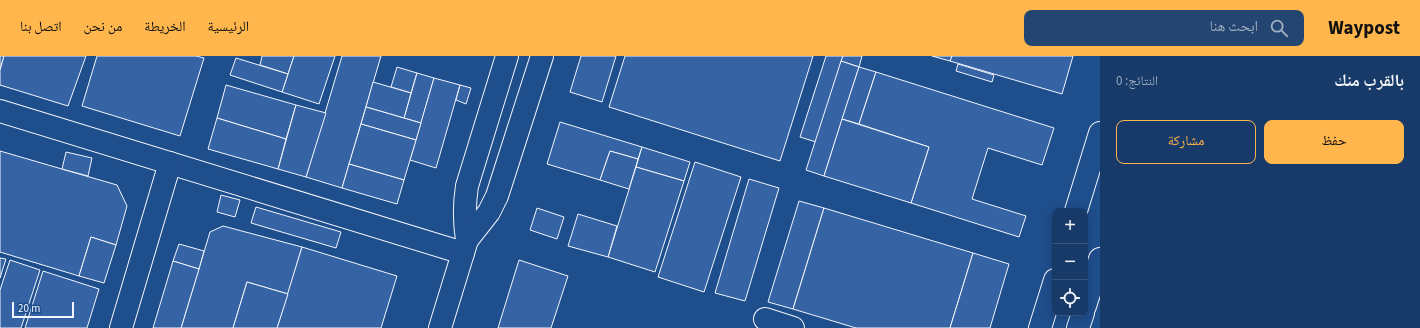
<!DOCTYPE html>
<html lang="ar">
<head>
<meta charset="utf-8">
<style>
  body { margin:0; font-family:"Source Sans 3","Noto Naskh Arabic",sans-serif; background:#244571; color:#f1f3f6; direction:rtl }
  .controls { position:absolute; right:12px; bottom:12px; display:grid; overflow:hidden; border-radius:8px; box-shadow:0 2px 10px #0003 }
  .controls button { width:36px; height:36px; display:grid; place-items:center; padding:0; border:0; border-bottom:1px solid #36547d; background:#173a69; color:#f1f3f6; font:20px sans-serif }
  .scale { position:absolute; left:12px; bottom:10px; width:62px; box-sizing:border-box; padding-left:4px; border:2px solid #f2f6ff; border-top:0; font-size:11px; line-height:14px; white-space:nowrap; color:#f2f6ff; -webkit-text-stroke:3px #1f4e8c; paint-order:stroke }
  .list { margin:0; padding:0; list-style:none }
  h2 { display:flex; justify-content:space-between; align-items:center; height:52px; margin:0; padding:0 16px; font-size:17px }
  h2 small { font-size:13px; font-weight:400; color:#9eadc0 }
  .actions { display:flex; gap:8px; padding:12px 16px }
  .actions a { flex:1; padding:9px 0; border:1px solid #ffb74d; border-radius:8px; text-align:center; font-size:14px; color:#ffb74d }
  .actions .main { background:#ffb74d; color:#111 }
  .icon { flex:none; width:22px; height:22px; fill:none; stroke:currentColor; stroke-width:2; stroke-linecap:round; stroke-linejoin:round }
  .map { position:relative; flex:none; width:1100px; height:272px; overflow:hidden; direction:ltr }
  header { display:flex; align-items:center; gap:24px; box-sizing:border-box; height:56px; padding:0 20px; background:#ffb74d; color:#111 }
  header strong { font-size:19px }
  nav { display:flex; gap:22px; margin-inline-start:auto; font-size:14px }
  .search { width:280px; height:36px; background:#244571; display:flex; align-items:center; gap:10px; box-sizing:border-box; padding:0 14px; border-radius:8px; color:#9eadc0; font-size:15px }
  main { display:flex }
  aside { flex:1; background:#173a69 }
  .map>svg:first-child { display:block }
</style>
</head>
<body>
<header>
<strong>Waypost</strong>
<div class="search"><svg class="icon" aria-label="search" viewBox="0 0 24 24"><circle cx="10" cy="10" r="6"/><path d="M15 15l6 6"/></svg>ابحث هنا</div>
<nav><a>الرئيسية</a><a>الخريطة</a><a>من نحن</a><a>اتصل بنا</a></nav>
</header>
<main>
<aside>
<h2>بالقرب منك<small>النتائج: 0</small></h2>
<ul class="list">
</ul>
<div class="actions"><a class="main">حفظ</a><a>مشاركة</a></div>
</aside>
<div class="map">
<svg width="1100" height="272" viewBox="0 0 1100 272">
  <rect width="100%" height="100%" fill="#1f4e8c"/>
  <g fill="#3563a3" stroke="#f2f6ff">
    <path d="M 0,0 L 4,0 L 0,14 Z"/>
    <path d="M 4,0 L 86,0 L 68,50 L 0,29 L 0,14 Z"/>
    <path d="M 97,0 L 196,0 L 204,2 L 180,80 L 82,50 Z"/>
    <path d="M 262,0 L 294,0 L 288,18 L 260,9 Z"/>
    <path d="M 294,0 L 335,0 L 319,48 L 282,36 Z"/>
    <path d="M 342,0 L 381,0 L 342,132 L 306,121 Z"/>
    <path d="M 581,0 L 616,0 L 602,46 L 570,36 Z"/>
    <path d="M 625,0 L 813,0 L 780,105 L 609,51 Z"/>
    <path d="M 826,0 L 843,0 L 816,86 L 800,81 Z"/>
    <path d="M 843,0 L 862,0 L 859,11 L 841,5 Z"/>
    <path d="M 932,0 L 952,0 L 950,5 Z"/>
    <path d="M 952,0 L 1073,0 L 1062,38 L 950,5 Z"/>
    <path d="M 236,2 L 288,18 L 282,36 L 230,19 Z"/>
    <path d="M 841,5 L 859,11 L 824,120 L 806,114 Z"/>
    <path d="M 958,8 L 994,19 L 992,26 L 956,15 Z"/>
    <path d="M 397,11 L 417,17 L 411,37 L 391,31 Z"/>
    <path d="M 859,11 L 876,16 L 859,68 L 842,63 Z"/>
    <path d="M 876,16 L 1054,72 L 1042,109 L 988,92 L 972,143 L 1026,160 L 1019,181 L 911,147 L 929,91 L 859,68 Z"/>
    <path d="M 417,17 L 434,22 L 421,67 L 404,62 Z"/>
    <path d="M 434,22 L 460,29 L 436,112 L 410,104 Z"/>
    <path d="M 373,26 L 411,37 L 404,62 L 366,51 Z"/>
    <path d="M 226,29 L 296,49 L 286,83 L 217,62 Z"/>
    <path d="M 460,29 L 471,32 L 466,48 L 456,44 Z"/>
    <path d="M 296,49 L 326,57 L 306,121 L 278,113 Z"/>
    <path d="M 366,51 L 421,67 L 416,84 L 361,68 Z"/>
    <path d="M 217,62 L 286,83 L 278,113 L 208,93 Z"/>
    <path d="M 842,63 L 929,91 L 911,147 L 824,120 Z"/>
    <path d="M 560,66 L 642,91 L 638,103 L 610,95 L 600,124 L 547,108 Z"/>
    <path d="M 361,68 L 416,84 L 404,124 L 349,108 Z"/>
    <path d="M 642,91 L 690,106 L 684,125 L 636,111 Z"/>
    <path d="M 0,95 L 117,129 L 127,150 L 116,189 L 91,181 L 79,220 L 0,196 Z"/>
    <path d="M 610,95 L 638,103 L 629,133 L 600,124 Z"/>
    <path d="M 66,96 L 92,102 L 88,120 L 62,113 Z"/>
    <path d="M 695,106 L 741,121 L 704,236 L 658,221 Z"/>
    <path d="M 349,108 L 404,124 L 397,148 L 342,132 Z"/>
    <path d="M 636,111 L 684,125 L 655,216 L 608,201 Z"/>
    <path d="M 749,123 L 779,132 L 745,245 L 715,237 Z"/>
    <path d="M 221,139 L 240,144 L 235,161 L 217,156 Z"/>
    <path d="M 799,145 L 824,152 L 793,253 L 768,246 Z"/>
    <path d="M 256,151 L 341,176 L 336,192 L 251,167 Z"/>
    <path d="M 537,152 L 564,161 L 557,183 L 530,174 Z"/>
    <path d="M 824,152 L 973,197 L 950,272 L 856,272 L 793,253 Z"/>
    <path d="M 578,158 L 617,170 L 608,201 L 568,190 Z"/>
    <path d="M 223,170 L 302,191 L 288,238 L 247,226 L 233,272 L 181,272 L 210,176 Z"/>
    <path d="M 91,181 L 116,189 L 104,227 L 79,220 Z"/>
    <path d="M 179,188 L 204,195 L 199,213 L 173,205 Z"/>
    <path d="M 302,191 L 397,220 L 381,272 L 277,272 Z"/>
    <path d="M 973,197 L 1009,208 L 990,272 L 950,272 Z"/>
    <path d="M 0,202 L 6,203 L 0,222 Z"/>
    <path d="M 10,204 L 40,214 L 21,272 L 0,272 L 0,234 Z"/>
    <path d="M 519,204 L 568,220 L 551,272 L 498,272 Z"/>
    <path d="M 173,205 L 199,213 L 181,272 L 153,272 Z"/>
    <path d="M 43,215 L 99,233 L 87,272 L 25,272 Z"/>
    <path d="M 247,226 L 288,238 L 277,272 L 233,272 Z"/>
  </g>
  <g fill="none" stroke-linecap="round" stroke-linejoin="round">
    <defs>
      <g id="minor">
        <path d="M 0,55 L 463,197"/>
        <path d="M 467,184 C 464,165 464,149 467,130 L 507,0"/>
        <path d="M 765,263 L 793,272"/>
        <path d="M 121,272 L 170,107"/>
        <path d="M 440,272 L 467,184 L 489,156 L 497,140 L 542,0"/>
      </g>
      <g id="major">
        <path d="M 1076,155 L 1100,77"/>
        <path d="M 1085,250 L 1100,203"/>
        <path d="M 1040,272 L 1055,224"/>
        <path d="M 1078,272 L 1083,257"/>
      </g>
    </defs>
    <use href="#minor" stroke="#f2f6ff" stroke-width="24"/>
    <use href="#major" stroke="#f2f6ff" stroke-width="24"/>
    <use href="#minor" stroke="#1f4e8c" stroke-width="22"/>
    <use href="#major" stroke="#1f4e8c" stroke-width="22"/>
  </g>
</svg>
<div class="controls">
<button>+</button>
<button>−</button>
<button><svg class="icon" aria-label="locate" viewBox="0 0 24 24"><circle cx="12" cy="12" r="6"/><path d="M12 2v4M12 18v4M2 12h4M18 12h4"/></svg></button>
</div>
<div class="scale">20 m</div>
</div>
</main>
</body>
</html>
